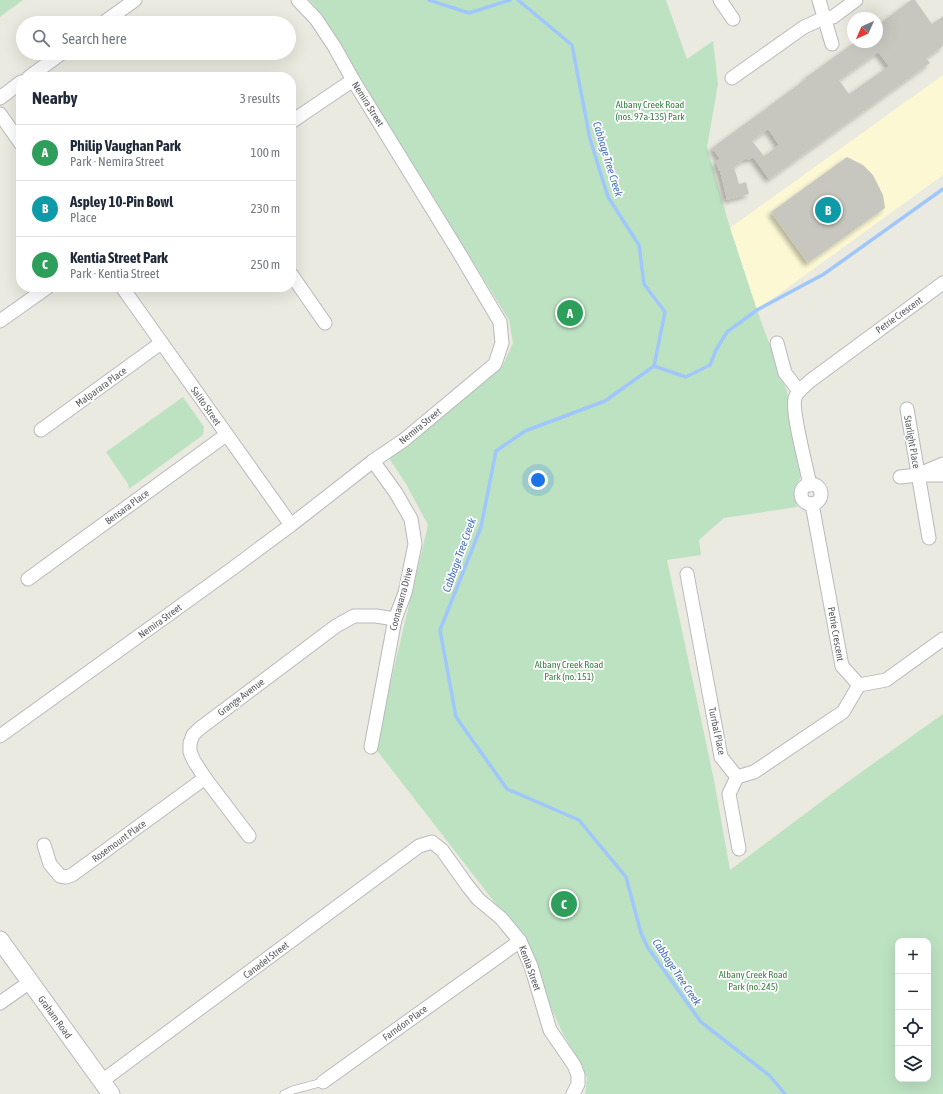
<!DOCTYPE html>
<html lang="en">
<head>
<meta charset="utf-8">
<style>
  body { margin:0; font-family:"Asap Condensed",sans-serif; background:#f2f2f3; color:#1f2937 }
  .controls { position:absolute; right:12px; bottom:12px; display:grid; overflow:hidden; border-radius:8px; box-shadow:0 4px 16px #0002 }
  .controls button { width:36px; height:36px; display:grid; place-items:center; padding:0; border:0; border-bottom:1px solid #e0e1e3; background:#fff; color:#1f2937; font:20px sans-serif }
  .compass { position:absolute; left:847px; top:12px; width:36px; height:36px; border-radius:50%; background:#fff; box-shadow:0 4px 16px #0002; rotate:225deg }
  .you { position:absolute; left:538px; top:480px; width:14px; height:14px; margin:-10px; border:3px solid #fff; border-radius:50%; background:#1a73e8; box-shadow:0 0 0 6px #1a73e833 }
  .badge { display:grid; place-items:center; width:26px; height:26px; border-radius:50%; background:#2563eb; color:#fff; font-size:13px; font-weight:700 }
  .pin { position:absolute; translate:-50% -50%; border:2px solid #fff; box-shadow:0 1px 4px #0006 }
  .list { margin:0; padding:0; list-style:none }
  h2 { display:flex; justify-content:space-between; align-items:center; height:52px; margin:0; padding:0 16px; font-size:17px }
  h2 small { font-size:13px; font-weight:400; color:#747a83 }
  .list li { display:grid; grid-template-columns:26px 1fr auto; gap:12px; align-items:center; box-sizing:border-box; height:56px; padding:0 16px; border-top:1px solid #e0e1e3 }
  .list b { display:block; font-size:15px; white-space:nowrap }
  .list p { margin:0; font-size:13px; white-space:nowrap; color:#747a83 }
  .list em { font-size:13px; font-style:normal; color:#747a83 }
  .icon { flex:none; width:22px; height:22px; fill:none; stroke:currentColor; stroke-width:2; stroke-linecap:round; stroke-linejoin:round }
  .map { position:relative; flex:none; width:943px; height:1094px; overflow:hidden }
  .search { position:absolute; background:#fff; box-shadow:0 4px 16px #0002; left:16px; top:16px; width:280px; height:44px; display:flex; align-items:center; gap:10px; box-sizing:border-box; padding:0 14px; border-radius:22px; color:#747a83; font-size:15px }
  .panel { position:absolute; background:#fff; box-shadow:0 4px 16px #0002; left:16px; top:72px; width:280px; height:220px; border-radius:16px }
  .map>svg:first-child { display:block }
</style>
</head>
<body>
<div class="map">
<svg width="943" height="1094" viewBox="0 0 943 1094">
  <defs>
    <filter id="shadow"><feDropShadow dx="-3.5" dy="3.5" stdDeviation="2" flood-color="#0004"/></filter>
  </defs>
  <rect width="100%" height="100%" fill="#ebeae0"/>
  <path fill="#fcf8d4" d="M 943,75 L 943,175 L 757,310 L 730,228 Z"/>
  <g fill="#bde2c2" fill-rule="evenodd">
    <path d="M 0,0 L 23,0 L 0,17 Z"/>
    <path d="M 309,0 L 666,0 L 687,59 L 713,41 L 718,84 L 707,147 L 730,228 L 757,310 L 787,392 L 801,476 L 794,492 L 797,507 L 724,518 L 699,540 L 701,555 L 667,560 L 714,780 L 730,870 L 846,783 L 943,714 L 943,1094 L 585,1094 L 587,1079 L 582,1065 L 563,1034 L 516,930 L 375,748 L 428,525 L 406,484 L 389,458 L 503,365 L 513,343 L 509,320 L 314,5 ZM 898,941 L 928,941 L 928,1079 L 898,1079 Z"/>
    <path d="M 183,397 L 204,427 L 203,435 L 129,489 L 128,484 L 106,452 Z"/>
  </g>
  <g fill="none" stroke-linecap="round" stroke-linejoin="round">
    <g stroke="#a0c7fb" stroke-width="3.5">
      <path d="M 429,0 L 469,13 L 510,0"/>
      <path d="M 518,0 L 572,45 L 590,139 L 608,197 L 639,245 L 644,284 L 665,312 L 654,366 L 605,401 L 525,431 L 496,451 L 481,527 L 440,630 L 456,717 L 507,789 L 579,820 L 626,877 L 641,933 L 648,948 L 701,1022 L 770,1076 L 785,1094"/>
      <path d="M 654,366 L 686,377 L 710,365 L 716,350 L 727,332 L 757,310 L 824,274 L 943,189"/>
    </g>
  </g>
  <g fill="#c8c7bf" fill-rule="evenodd" filter="url(#shadow)">
    <path d="M 911,0 L 915,0 L 932,24 L 943,16 L 943,46 L 926,58 L 930,63 L 769,179 L 753,157 L 748,160 L 746,158 L 734,167 L 739,184 L 746,182 L 749,194 L 727,200 L 720,171 L 719,171 L 716,161 L 720,159 L 712,148 L 806,79 L 805,78 L 855,42 L 877,42 L 877,26 ZM 878,52 L 889,66 L 849,94 L 839,80 ZM 768,129 L 779,145 L 764,156 L 752,141 Z"/>
    <path d="M 847,157 L 863,165 L 873,175 L 883,195 L 885,208 L 808,263 L 771,212 Z"/>
  </g>
  <g fill="none" stroke-linecap="round" stroke-linejoin="round">
    <defs>
      <path id="service" d="M 284,1094 L 293,1090 L 323,1082"/>
      <g id="minor">
        <path d="M 720,0 L 733,19"/>
        <path d="M 819,0 L 832,44"/>
        <path d="M 103,23 L 135,0"/>
        <path d="M 29,77 L 62,53"/>
        <path d="M 732,78 L 804,27 L 824,18 L 833,17 L 856,0"/>
        <path d="M 0,98 L 21,82"/>
        <path d="M 0,114 L 21,144"/>
        <path d="M 291,122 L 353,80"/>
        <path d="M 291,274 L 325,323"/>
        <path d="M 122,287 L 291,525"/>
        <path d="M 0,321 L 48,287"/>
        <path d="M 777,343 L 785,373 L 799,391"/>
        <path d="M 907,409 L 929,538"/>
        <path d="M 41,430 L 161,343"/>
        <path d="M 922,473 L 943,464"/>
        <path d="M 900,477 L 918,475 L 943,475"/>
        <circle cx="811" cy="494" r="10"/>
        <path d="M 810,485 C 807,469 791,410 795,398 C 797,391 805,386 810,381 L 943,283"/>
        <path d="M 812,504 L 842,666 L 859,685 L 886,680 L 943,639"/>
        <path d="M 687,574 L 721,757 L 737,777 L 754,772 L 843,712 L 859,685"/>
        <path d="M 28,579 L 226,435"/>
        <path d="M 0,736 L 229,571 L 291,525 L 373,461 L 404,440 L 495,364 L 502,343 L 500,322 L 458,251 L 353,80 L 334,46 L 316,19 L 298,0"/>
        <path d="M 371,747 L 395,619 L 405,593 L 415,544 L 411,519 L 396,493 L 373,461"/>
        <path d="M 737,777 L 729,794 L 739,849"/>
        <path d="M 249,836 L 205,778 L 194,761 L 190,752 L 190,743 L 193,735 L 199,729 L 336,626 L 354,616 L 376,616 L 395,619"/>
        <path d="M 44,845 L 50,864 L 60,876 L 66,877 L 72,875 L 205,778"/>
        <path d="M 0,1003 L 30,982"/>
        <path d="M 102,1081 L 419,846 L 432,842 L 442,850 L 467,885 L 478,899 L 501,918 L 520,941 L 531,966 L 550,1030 L 574,1065 L 578,1075 L 578,1084 L 573,1094"/>
        <path d="M 323,1082 L 520,941"/>
      </g>
      <path id="tertiary" d="M 0,940 L 111,1094"/>
    </defs>
    <use href="#service" stroke="#b8b9be" stroke-width="9"/>
    <use href="#minor" stroke="#b8b9be" stroke-width="15"/>
    <use href="#tertiary" stroke="#b8b9be" stroke-width="19"/>
    <use href="#service" stroke="#fff" stroke-width="7"/>
    <use href="#minor" stroke="#fff" stroke-width="13"/>
    <use href="#tertiary" stroke="#fff" stroke-width="17"/>
  </g>
  <g text-anchor="middle" dominant-baseline="central" stroke-width="3.5" stroke-linejoin="round" paint-order="stroke">
    <g font-size="10" fill="#595b60" stroke="#fff">
      <text transform="translate(368 104) rotate(58)">Nemira Street</text>
      <text transform="translate(899 315) rotate(-36)">Petrie Crescent</text>
      <text transform="translate(101 387) rotate(-36)">Malparara Place</text>
      <text transform="translate(206 406) rotate(55)">Salito Street</text>
      <text transform="translate(420 426) rotate(-39)">Nemira Street</text>
      <text transform="translate(912 442) rotate(80)">Starlight Place</text>
      <text transform="translate(127 507) rotate(-36)">Bensara Place</text>
      <text transform="translate(401 599) rotate(-75)">Coonawarra Drive</text>
      <text transform="translate(160 621) rotate(-36)">Nemira Street</text>
      <text transform="translate(836 634) rotate(80)">Petrie Crescent</text>
      <text transform="translate(241 697) rotate(-37)">Grange Avenue</text>
      <text transform="translate(717 731) rotate(78)">Turrbal Place</text>
      <text transform="translate(119 841) rotate(-36)">Rosemount Place</text>
      <text transform="translate(266 960) rotate(-37)">Canadel Street</text>
      <text transform="translate(530 968) rotate(70)">Kentia Street</text>
      <text transform="translate(55 1017) rotate(54)">Graham Road</text>
      <text transform="translate(405 1023) rotate(-36)">Farndon Place</text>
    </g>
    <g font-size="10" fill="#378145" stroke="#fff">
      <text x="650" y="104">Albany Creek Road<tspan x="650" dy="12">(nos. 97a-135) Park</tspan></text>
      <text x="569" y="664">Albany Creek Road<tspan x="569" dy="12">Park (no. 151)</tspan></text>
      <text x="753" y="974">Albany Creek Road<tspan x="753" dy="12">Park (no. 245)</tspan></text>
    </g>
    <g font-size="11" font-style="italic" fill="#456fbc" stroke="#fff">
      <text transform="translate(608 159) rotate(73)">Cabbage Tree Creek</text>
      <text transform="translate(459 555) rotate(-70)">Cabbage Tree Creek</text>
      <text transform="translate(677 972) rotate(56)">Cabbage Tree Creek</text>
    </g>
  </g>
</svg>
<div class="controls">
<button>+</button>
<button>−</button>
<button><svg class="icon" aria-label="locate" viewBox="0 0 24 24"><circle cx="12" cy="12" r="6"/><path d="M12 2v4M12 18v4M2 12h4M18 12h4"/></svg></button>
<button><svg class="icon" aria-label="layers" viewBox="0 0 24 24"><path d="M12 4l9 5-9 5-9-5zM3 14l9 5 9-5"/></svg></button>
</div>
<svg class="compass" viewBox="-18 -18 36 36"><path d="M0-13l5 13h-10z" fill="#e53935"/><path d="M0 13l5-13h-10z" fill="#747a83"/></svg>
<div class="you"></div>
<div class="pin badge" style="left:570px;top:313px;background:#2e9e5b">A</div>
<div class="pin badge" style="left:828px;top:210px;background:#0f9aa8">B</div>
<div class="pin badge" style="left:564px;top:904px;background:#2e9e5b">C</div>
<div class="search"><svg class="icon" aria-label="search" viewBox="0 0 24 24"><circle cx="10" cy="10" r="6"/><path d="M15 15l6 6"/></svg>Search here</div>
<section class="panel">
<h2>Nearby<small>3 results</small></h2>
<ul class="list">
<li><span class="badge" style="background:#2e9e5b">A</span><div><b>Philip Vaughan Park</b><p>Park · Nemira Street</p></div><em>100 m</em></li>
<li><span class="badge" style="background:#0f9aa8">B</span><div><b>Aspley 10-Pin Bowl</b><p>Place</p></div><em>230 m</em></li>
<li><span class="badge" style="background:#2e9e5b">C</span><div><b>Kentia Street Park</b><p>Park · Kentia Street</p></div><em>250 m</em></li>
</ul>
</section>
</div>
</body>
</html>
